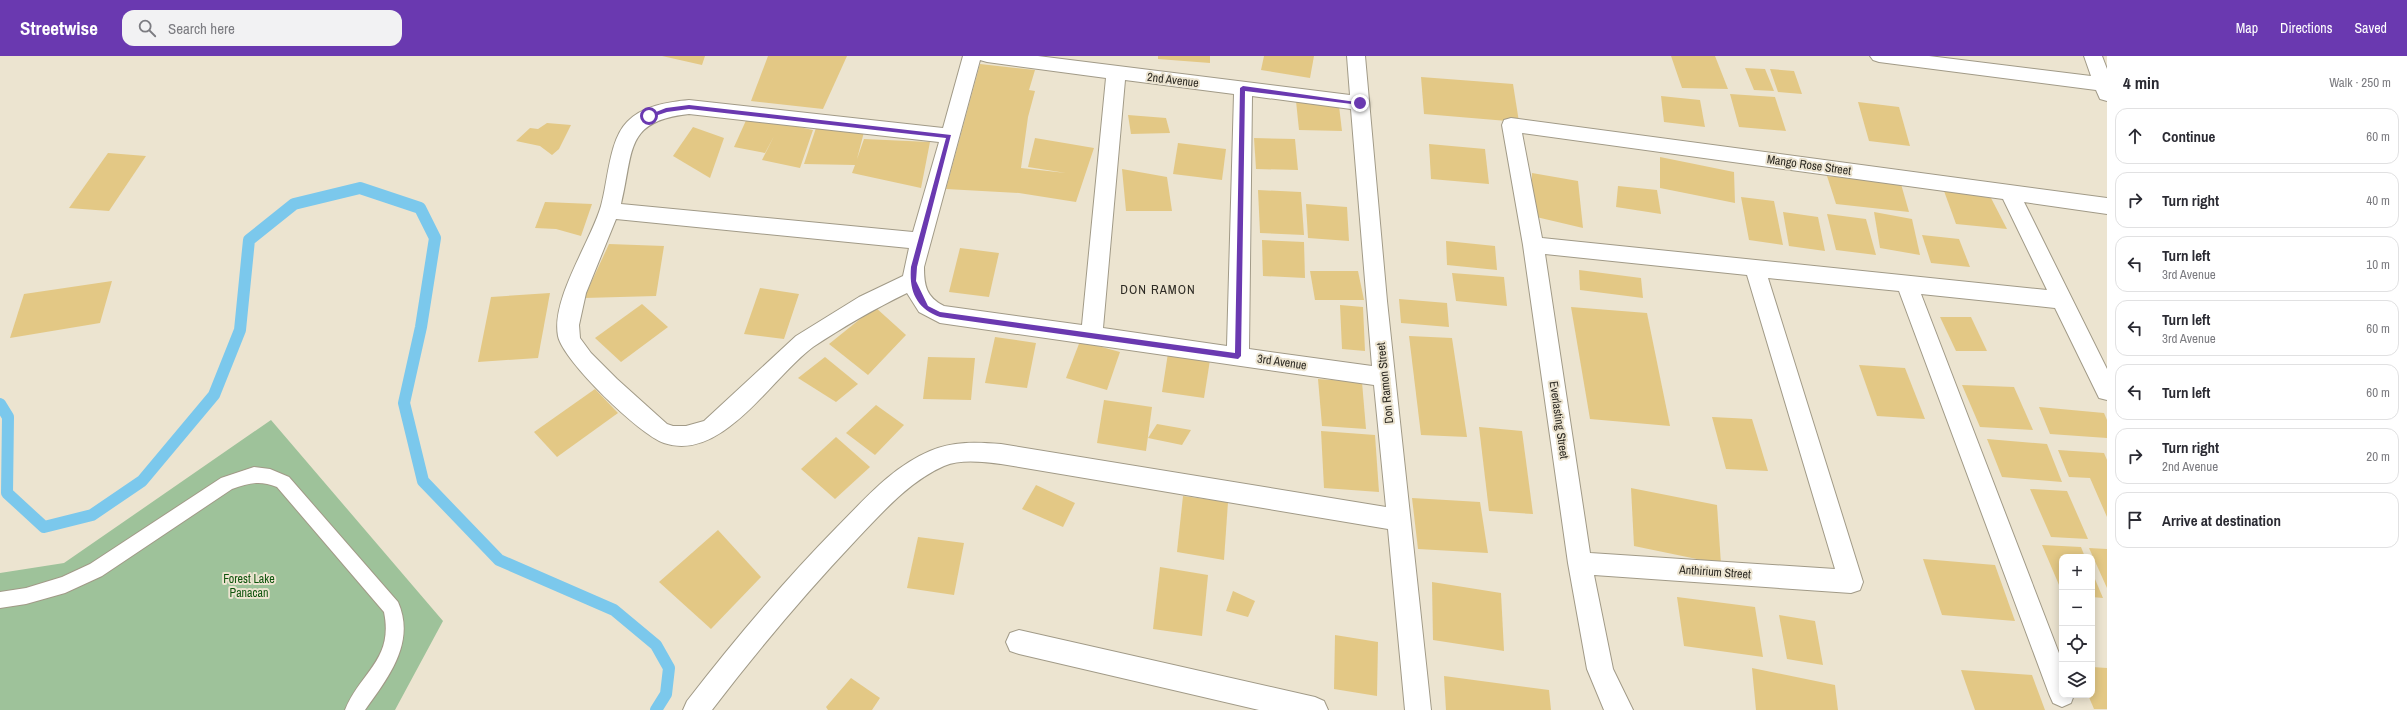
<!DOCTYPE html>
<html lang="en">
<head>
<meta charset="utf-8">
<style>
  body { margin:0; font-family:"Archivo Narrow",sans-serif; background:#f2f2f3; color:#2b2b33 }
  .controls { position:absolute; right:12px; bottom:12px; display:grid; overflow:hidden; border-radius:8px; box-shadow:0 2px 10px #0003 }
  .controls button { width:36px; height:36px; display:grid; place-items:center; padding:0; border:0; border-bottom:1px solid #e1e1e2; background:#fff; color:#2b2b33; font:20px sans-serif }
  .stop { position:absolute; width:12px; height:12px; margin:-9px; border:3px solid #6a39b0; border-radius:50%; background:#fff }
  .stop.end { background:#6a39b0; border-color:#fff; box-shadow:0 1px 4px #0008 }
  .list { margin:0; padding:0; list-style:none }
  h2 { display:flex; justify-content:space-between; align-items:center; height:52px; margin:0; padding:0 16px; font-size:17px }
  h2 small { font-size:13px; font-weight:400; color:#7c7c81 }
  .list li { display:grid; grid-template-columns:26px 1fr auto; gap:12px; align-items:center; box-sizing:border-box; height:56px; margin:0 8px 8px; padding:0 8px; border:1px solid #e1e1e2; border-radius:12px }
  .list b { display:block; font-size:15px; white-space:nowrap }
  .list p { margin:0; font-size:13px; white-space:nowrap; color:#7c7c81 }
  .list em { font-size:13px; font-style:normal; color:#7c7c81 }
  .icon { flex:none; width:22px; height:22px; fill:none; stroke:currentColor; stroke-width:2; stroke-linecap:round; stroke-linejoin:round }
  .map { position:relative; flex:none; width:2107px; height:654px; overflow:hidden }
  header { display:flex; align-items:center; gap:24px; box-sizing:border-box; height:56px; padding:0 20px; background:#6a39b0; color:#fff }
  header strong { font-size:19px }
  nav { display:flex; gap:22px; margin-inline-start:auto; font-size:14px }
  .search { width:280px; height:36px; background:#f2f2f3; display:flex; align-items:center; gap:10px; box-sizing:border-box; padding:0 14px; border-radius:12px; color:#7c7c81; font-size:15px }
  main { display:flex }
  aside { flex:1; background:#fff }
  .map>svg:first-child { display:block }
</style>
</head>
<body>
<header>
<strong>Streetwise</strong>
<div class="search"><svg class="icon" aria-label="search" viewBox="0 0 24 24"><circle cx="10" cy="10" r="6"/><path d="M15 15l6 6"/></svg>Search here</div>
<nav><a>Map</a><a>Directions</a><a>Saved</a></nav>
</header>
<main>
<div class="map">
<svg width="2107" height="654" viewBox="0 0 2107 654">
  <rect width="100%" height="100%" fill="#ece4d0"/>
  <path fill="#9ec29a" d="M 271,364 L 443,565 L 395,654 L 0,654 L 0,517 L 64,507 Z"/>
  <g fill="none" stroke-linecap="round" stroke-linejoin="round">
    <path stroke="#7bc8ec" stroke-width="12" d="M 0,348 L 8,361 L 7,437 L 44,471 L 92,459 L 142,425 L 214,339 L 240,274 L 249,184 L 294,148 L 360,132 L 420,152 L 435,182 L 421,271 L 404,347 L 423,425 L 499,504 L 614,554 L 656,589 L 669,612 L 666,638 L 656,654"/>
  </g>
  <g fill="#e3c885">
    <path d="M 662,0 L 705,0 L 702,9 Z"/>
    <path d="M 768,0 L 847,0 L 823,53 L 751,45 Z"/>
    <path d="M 1158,0 L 1210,0 L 1210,7 L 1158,3 Z"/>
    <path d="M 1264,0 L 1314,0 L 1310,22 L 1261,14 Z"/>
    <path d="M 1671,0 L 1715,0 L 1728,33 L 1682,32 Z"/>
    <path d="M 980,8 L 1035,14 L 1029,34 L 1035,35 L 1028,61 L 1021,112 L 1066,117 L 1028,111 L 1035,82 L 1094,92 L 1076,146 L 1019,137 L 946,133 Z"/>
    <path d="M 1745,12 L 1765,13 L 1774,35 L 1754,34 Z"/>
    <path d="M 1770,13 L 1794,15 L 1802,38 L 1778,36 Z"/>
    <path d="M 1421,21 L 1513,28 L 1519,66 L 1424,58 Z"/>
    <path d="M 1730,38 L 1775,41 L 1786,75 L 1739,71 Z"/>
    <path d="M 1661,40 L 1700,44 L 1705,71 L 1664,66 Z"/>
    <path d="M 1296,45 L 1339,50 L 1342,75 L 1299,74 Z"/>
    <path d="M 1858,46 L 1899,51 L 1910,90 L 1869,85 Z"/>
    <path d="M 1128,59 L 1166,62 L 1170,77 L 1131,78 Z"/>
    <path d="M 748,60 L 813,74 L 800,112 L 762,104 L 774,80 L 765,97 L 734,91 Z"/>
    <path d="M 547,67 L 571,69 L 559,93 L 552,99 L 540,90 L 516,85 L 530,72 L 538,73 Z"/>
    <path d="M 817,69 L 864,76 L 857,103 L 864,83 L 930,86 L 921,132 L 852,117 L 855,109 L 804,108 Z"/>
    <path d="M 693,71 L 724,82 L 710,122 L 673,100 Z"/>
    <path d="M 1254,82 L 1295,83 L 1298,114 L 1256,113 Z"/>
    <path d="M 1178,87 L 1226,93 L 1222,124 L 1173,118 Z"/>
    <path d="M 1429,88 L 1485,93 L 1489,128 L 1431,123 Z"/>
    <path d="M 108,97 L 146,100 L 109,155 L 69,152 Z"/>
    <path d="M 1660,101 L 1734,116 L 1735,147 L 1660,132 Z"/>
    <path d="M 1122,113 L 1167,121 L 1172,155 L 1126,155 Z"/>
    <path d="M 1532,117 L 1578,125 L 1583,172 L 1532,160 Z"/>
    <path d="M 1827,120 L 1901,128 L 1909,156 L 1836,148 Z"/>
    <path d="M 1618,130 L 1657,134 L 1661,158 L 1616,151 Z"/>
    <path d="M 1258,134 L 1301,136 L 1304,179 L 1260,177 Z"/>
    <path d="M 1944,135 L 1991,142 L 2007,173 L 1956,168 Z"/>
    <path d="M 1741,141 L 1774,145 L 1783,189 L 1749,184 Z"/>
    <path d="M 545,146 L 592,148 L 581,180 L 556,173 L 535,172 Z"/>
    <path d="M 1306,148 L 1347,151 L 1349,185 L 1308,182 Z"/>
    <path d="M 1783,156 L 1818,161 L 1825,195 L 1789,190 Z"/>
    <path d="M 1874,156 L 1912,163 L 1920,199 L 1880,192 Z"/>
    <path d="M 1827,158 L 1866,163 L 1876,199 L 1836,194 Z"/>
    <path d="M 1922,179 L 1959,183 L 1970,211 L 1931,207 Z"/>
    <path d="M 1262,184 L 1304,186 L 1305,222 L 1263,220 Z"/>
    <path d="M 1446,185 L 1495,190 L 1497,214 L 1447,209 Z"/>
    <path d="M 609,188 L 664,190 L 656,240 L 584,242 Z"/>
    <path d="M 960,192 L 999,197 L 989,241 L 949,236 Z"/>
    <path d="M 1579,214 L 1641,222 L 1643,242 L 1580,234 Z"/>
    <path d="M 1310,215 L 1358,215 L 1364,244 L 1315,244 Z"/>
    <path d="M 1452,217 L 1504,221 L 1507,250 L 1456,245 Z"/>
    <path d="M 112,225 L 100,267 L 10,282 L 24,238 Z"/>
    <path d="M 760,232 L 799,238 L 784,283 L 744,278 Z"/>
    <path d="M 550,237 L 538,302 L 478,306 L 491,241 Z"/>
    <path d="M 1399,243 L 1447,247 L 1449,271 L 1401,267 Z"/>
    <path d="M 642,248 L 668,271 L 621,306 L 595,282 Z"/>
    <path d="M 1340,249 L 1363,251 L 1365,295 L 1342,293 Z"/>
    <path d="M 875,251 L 906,279 L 868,319 L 829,288 Z"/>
    <path d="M 1571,251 L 1647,257 L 1670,370 L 1590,363 Z"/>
    <path d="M 1940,261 L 1971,261 L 1987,295 L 1956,295 Z"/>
    <path d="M 1409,280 L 1452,282 L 1467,381 L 1421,379 Z"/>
    <path d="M 995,281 L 1036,287 L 1027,332 L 985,327 Z"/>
    <path d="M 1080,285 L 1120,296 L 1107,334 L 1066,322 Z"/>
    <path d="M 1168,297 L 1210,304 L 1204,342 L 1162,336 Z"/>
    <path d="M 825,301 L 858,328 L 836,346 L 798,322 Z"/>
    <path d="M 928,301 L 975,302 L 971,344 L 923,343 Z"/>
    <path d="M 1859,309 L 1905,312 L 1925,363 L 1877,360 Z"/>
    <path d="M 1318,323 L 1362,326 L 1366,373 L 1322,370 Z"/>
    <path d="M 1962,329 L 2014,331 L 2033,374 L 1980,371 Z"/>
    <path d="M 595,333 L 618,357 L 557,401 L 534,376 Z"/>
    <path d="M 1104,344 L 1152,351 L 1146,395 L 1097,387 Z"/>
    <path d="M 876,349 L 904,369 L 875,399 L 846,377 Z"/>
    <path d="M 2039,351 L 2104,357 L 2107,364 L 2107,382 L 2050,378 Z"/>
    <path d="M 1712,361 L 1752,363 L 1768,415 L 1726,413 Z"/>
    <path d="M 1157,368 L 1191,374 L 1182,389 L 1148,382 Z"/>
    <path d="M 1479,371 L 1522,375 L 1533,458 L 1489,455 Z"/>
    <path d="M 1321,375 L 1375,379 L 1379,436 L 1324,432 Z"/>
    <path d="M 836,381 L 870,411 L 835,443 L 801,413 Z"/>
    <path d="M 1987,383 L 2047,388 L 2062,426 L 2002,421 Z"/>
    <path d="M 2058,394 L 2104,397 L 2107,404 L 2107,461 L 2090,422 L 2069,421 Z"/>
    <path d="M 1036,429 L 1075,447 L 1063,471 L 1022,453 Z"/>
    <path d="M 1631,432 L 1717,449 L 1721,508 L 1634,490 Z"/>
    <path d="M 2030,433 L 2067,435 L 2088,483 L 2051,481 Z"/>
    <path d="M 1183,440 L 1228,446 L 1224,504 L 1177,496 Z"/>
    <path d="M 1412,442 L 1480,446 L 1488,497 L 1418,493 Z"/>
    <path d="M 718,474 L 761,521 L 711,573 L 659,526 Z"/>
    <path d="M 918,481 L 964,487 L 954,539 L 907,532 Z"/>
    <path d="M 2042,489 L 2081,491 L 2085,501 L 2062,501 L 2062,536 Z"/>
    <path d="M 2089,492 L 2107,493 L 2107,532 Z"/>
    <path d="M 1923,503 L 1995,509 L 2015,565 L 1942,559 Z"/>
    <path d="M 1160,511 L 1208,519 L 1202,580 L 1153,573 Z"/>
    <path d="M 2092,516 L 2103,542 L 2092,541 Z"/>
    <path d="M 1432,526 L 1501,537 L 1504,595 L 1433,584 Z"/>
    <path d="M 1233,535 L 1255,545 L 1248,561 L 1226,555 Z"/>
    <path d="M 1677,541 L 1755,551 L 1763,601 L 1684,590 Z"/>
    <path d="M 1779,559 L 1815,565 L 1823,609 L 1787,603 Z"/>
    <path d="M 1335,579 L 1378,586 L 1377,640 L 1334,633 Z"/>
    <path d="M 2092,611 L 2107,612 L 2107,653 L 2094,653 L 2088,639 L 2092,639 Z"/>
    <path d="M 1752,612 L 1835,629 L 1838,654 L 1756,654 Z"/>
    <path d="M 1961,614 L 2032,619 L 2045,654 L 1975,654 Z"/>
    <path d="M 1444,620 L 1549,634 L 1551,654 L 1446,654 Z"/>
    <path d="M 851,622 L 880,642 L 872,654 L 828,654 L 826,651 Z"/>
  </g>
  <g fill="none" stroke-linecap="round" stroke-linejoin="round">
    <defs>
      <path id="lane" d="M 254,411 L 270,413 L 289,421 L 398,546 C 416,587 388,622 365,654 L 345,654 C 360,616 394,604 384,556 L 277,431 C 260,424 249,427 232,433 L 102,520 L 65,537 L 26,548 L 0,552 L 0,536 L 26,532 L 62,521 L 90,508 L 221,422 Z"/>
      <g id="street">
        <path d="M 963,0 L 1038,0 L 1350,39 L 1347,0 L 1365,0 L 1387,245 L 1431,654 L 1405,654 L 1388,473 L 1001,408 C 983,406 961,403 944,410 C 908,426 882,457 856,484 C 805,538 757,595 712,654 L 683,654 L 687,645 C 734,584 783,526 837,471 C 865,443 892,411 930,395 C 953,385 976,386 1001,388 L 1386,451 L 1374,329 L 940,267 L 919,256 L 907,237 C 874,253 843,271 813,291 C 772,321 722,407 664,387 C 640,379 563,305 558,280 C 551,243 590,187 601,150 C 608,126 609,84 627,66 C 642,50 668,46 689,44 L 943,72 ZM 980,4 L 987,6 L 1106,22 L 1082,269 L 944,250 C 926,241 924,229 924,211 ZM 1125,24 L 1234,38 L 1227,290 L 1103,272 ZM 1252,40 L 1351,53 L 1372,310 L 1249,293 ZM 689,58 L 939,86 L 913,176 L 621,148 C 634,95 624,65 689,58 ZM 616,163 L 909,192 L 903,220 L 859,241 L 796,280 L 704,365 L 686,370 L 673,370 L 667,368 L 617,323 L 591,297 L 580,282 L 579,269 L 586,237 Z"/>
        <path d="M 1870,0 L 1929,0 L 2091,20 L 2084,0 L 2102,0 L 2107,13 L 2107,45 L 2100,43 L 2096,34 L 1879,6 L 1873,4 Z"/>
        <path d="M 1511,62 L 2107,142 L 2107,158 L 2024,146 L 2107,313 L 2107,344 L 2099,342 L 2055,252 L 1921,238 L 2062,605 L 2062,639 L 2074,639 L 2071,647 L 2062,651 L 2053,647 L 2049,638 L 1899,235 L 1768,222 L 1863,526 L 1860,534 L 1851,537 L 1594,519 L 1613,613 L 1633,654 L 1604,654 L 1587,613 L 1568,507 L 1523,189 L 1502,69 L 1504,64 ZM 1522,77 L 2003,143 L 2047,234 L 1542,182 ZM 1545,198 L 1747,219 L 1835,513 L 1590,497 Z"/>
        <path d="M 1019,574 L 1315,641 L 1324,645 L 1328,654 L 1259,654 L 1019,598 L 1010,595 L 1006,586 L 1010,577 Z"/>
      </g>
    </defs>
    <use href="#lane" stroke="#a19a87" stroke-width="2"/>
    <use href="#street" stroke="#a19a87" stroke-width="2"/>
    <use href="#lane" fill="#fff" fill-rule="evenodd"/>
    <use href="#street" fill="#fff" fill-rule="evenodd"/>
  </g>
  <path fill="#6a39b0" d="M 1243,30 L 1363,47 L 1360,49 L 1245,35 L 1241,300 L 1238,303 L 940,261 C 916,252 909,235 911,211 L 946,82 L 689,53 L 667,56 L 649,62 L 646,60 L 666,52 L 689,49 L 951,79 L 917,211 L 916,225 L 928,250 L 940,256 L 1235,297 L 1240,32 Z"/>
  <g text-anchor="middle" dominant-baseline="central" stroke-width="4" stroke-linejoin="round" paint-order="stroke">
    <g font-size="12" fill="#2d2a23" stroke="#ece4d0">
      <text transform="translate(1173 24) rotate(7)">2nd Avenue</text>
      <text transform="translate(1809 109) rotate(8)">Mango Rose Street</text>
      <text transform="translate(1282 306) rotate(8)">3rd Avenue</text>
      <text transform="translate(1385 327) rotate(-96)">Don Ramon Street</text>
      <text transform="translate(1559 364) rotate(82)">Everlasting Street</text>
      <text transform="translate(1715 516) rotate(4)">Anthirium Street</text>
    </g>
    <g font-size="12" fill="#0f540d" stroke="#ece4d0">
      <text x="249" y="523">Forest Lake<tspan x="249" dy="14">Panacan</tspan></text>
    </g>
    <g font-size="13" letter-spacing="1" fill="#2d2a23" stroke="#ece4d0">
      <text x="1158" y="233">DON RAMON</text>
    </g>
  </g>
</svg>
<div class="controls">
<button>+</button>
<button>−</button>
<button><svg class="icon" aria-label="locate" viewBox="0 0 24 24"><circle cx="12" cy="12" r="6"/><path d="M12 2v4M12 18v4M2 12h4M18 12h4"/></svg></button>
<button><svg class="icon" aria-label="layers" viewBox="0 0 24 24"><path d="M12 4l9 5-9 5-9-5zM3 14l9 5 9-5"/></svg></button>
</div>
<div class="stop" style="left:649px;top:60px"></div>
<div class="stop end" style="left:1360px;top:47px"></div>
</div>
<aside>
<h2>4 min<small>Walk · 250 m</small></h2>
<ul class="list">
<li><svg class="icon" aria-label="ahead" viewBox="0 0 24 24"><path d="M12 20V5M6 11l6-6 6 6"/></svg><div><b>Continue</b></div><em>60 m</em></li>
<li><svg class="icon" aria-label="right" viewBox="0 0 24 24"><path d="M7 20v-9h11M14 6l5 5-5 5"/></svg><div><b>Turn right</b></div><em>40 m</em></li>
<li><svg class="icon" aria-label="left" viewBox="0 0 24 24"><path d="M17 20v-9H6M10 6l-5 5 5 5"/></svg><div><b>Turn left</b><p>3rd Avenue</p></div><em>10 m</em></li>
<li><svg class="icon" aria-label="left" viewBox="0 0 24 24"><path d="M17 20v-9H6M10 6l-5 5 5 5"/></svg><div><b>Turn left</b><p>3rd Avenue</p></div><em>60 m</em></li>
<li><svg class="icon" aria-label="left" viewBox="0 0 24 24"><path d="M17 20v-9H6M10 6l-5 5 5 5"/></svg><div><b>Turn left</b></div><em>60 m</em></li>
<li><svg class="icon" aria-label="right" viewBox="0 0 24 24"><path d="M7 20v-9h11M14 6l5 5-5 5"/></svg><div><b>Turn right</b><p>2nd Avenue</p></div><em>20 m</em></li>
<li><svg class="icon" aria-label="arrive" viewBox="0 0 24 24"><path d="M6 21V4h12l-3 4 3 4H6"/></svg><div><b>Arrive at destination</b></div></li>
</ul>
</aside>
</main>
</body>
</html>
